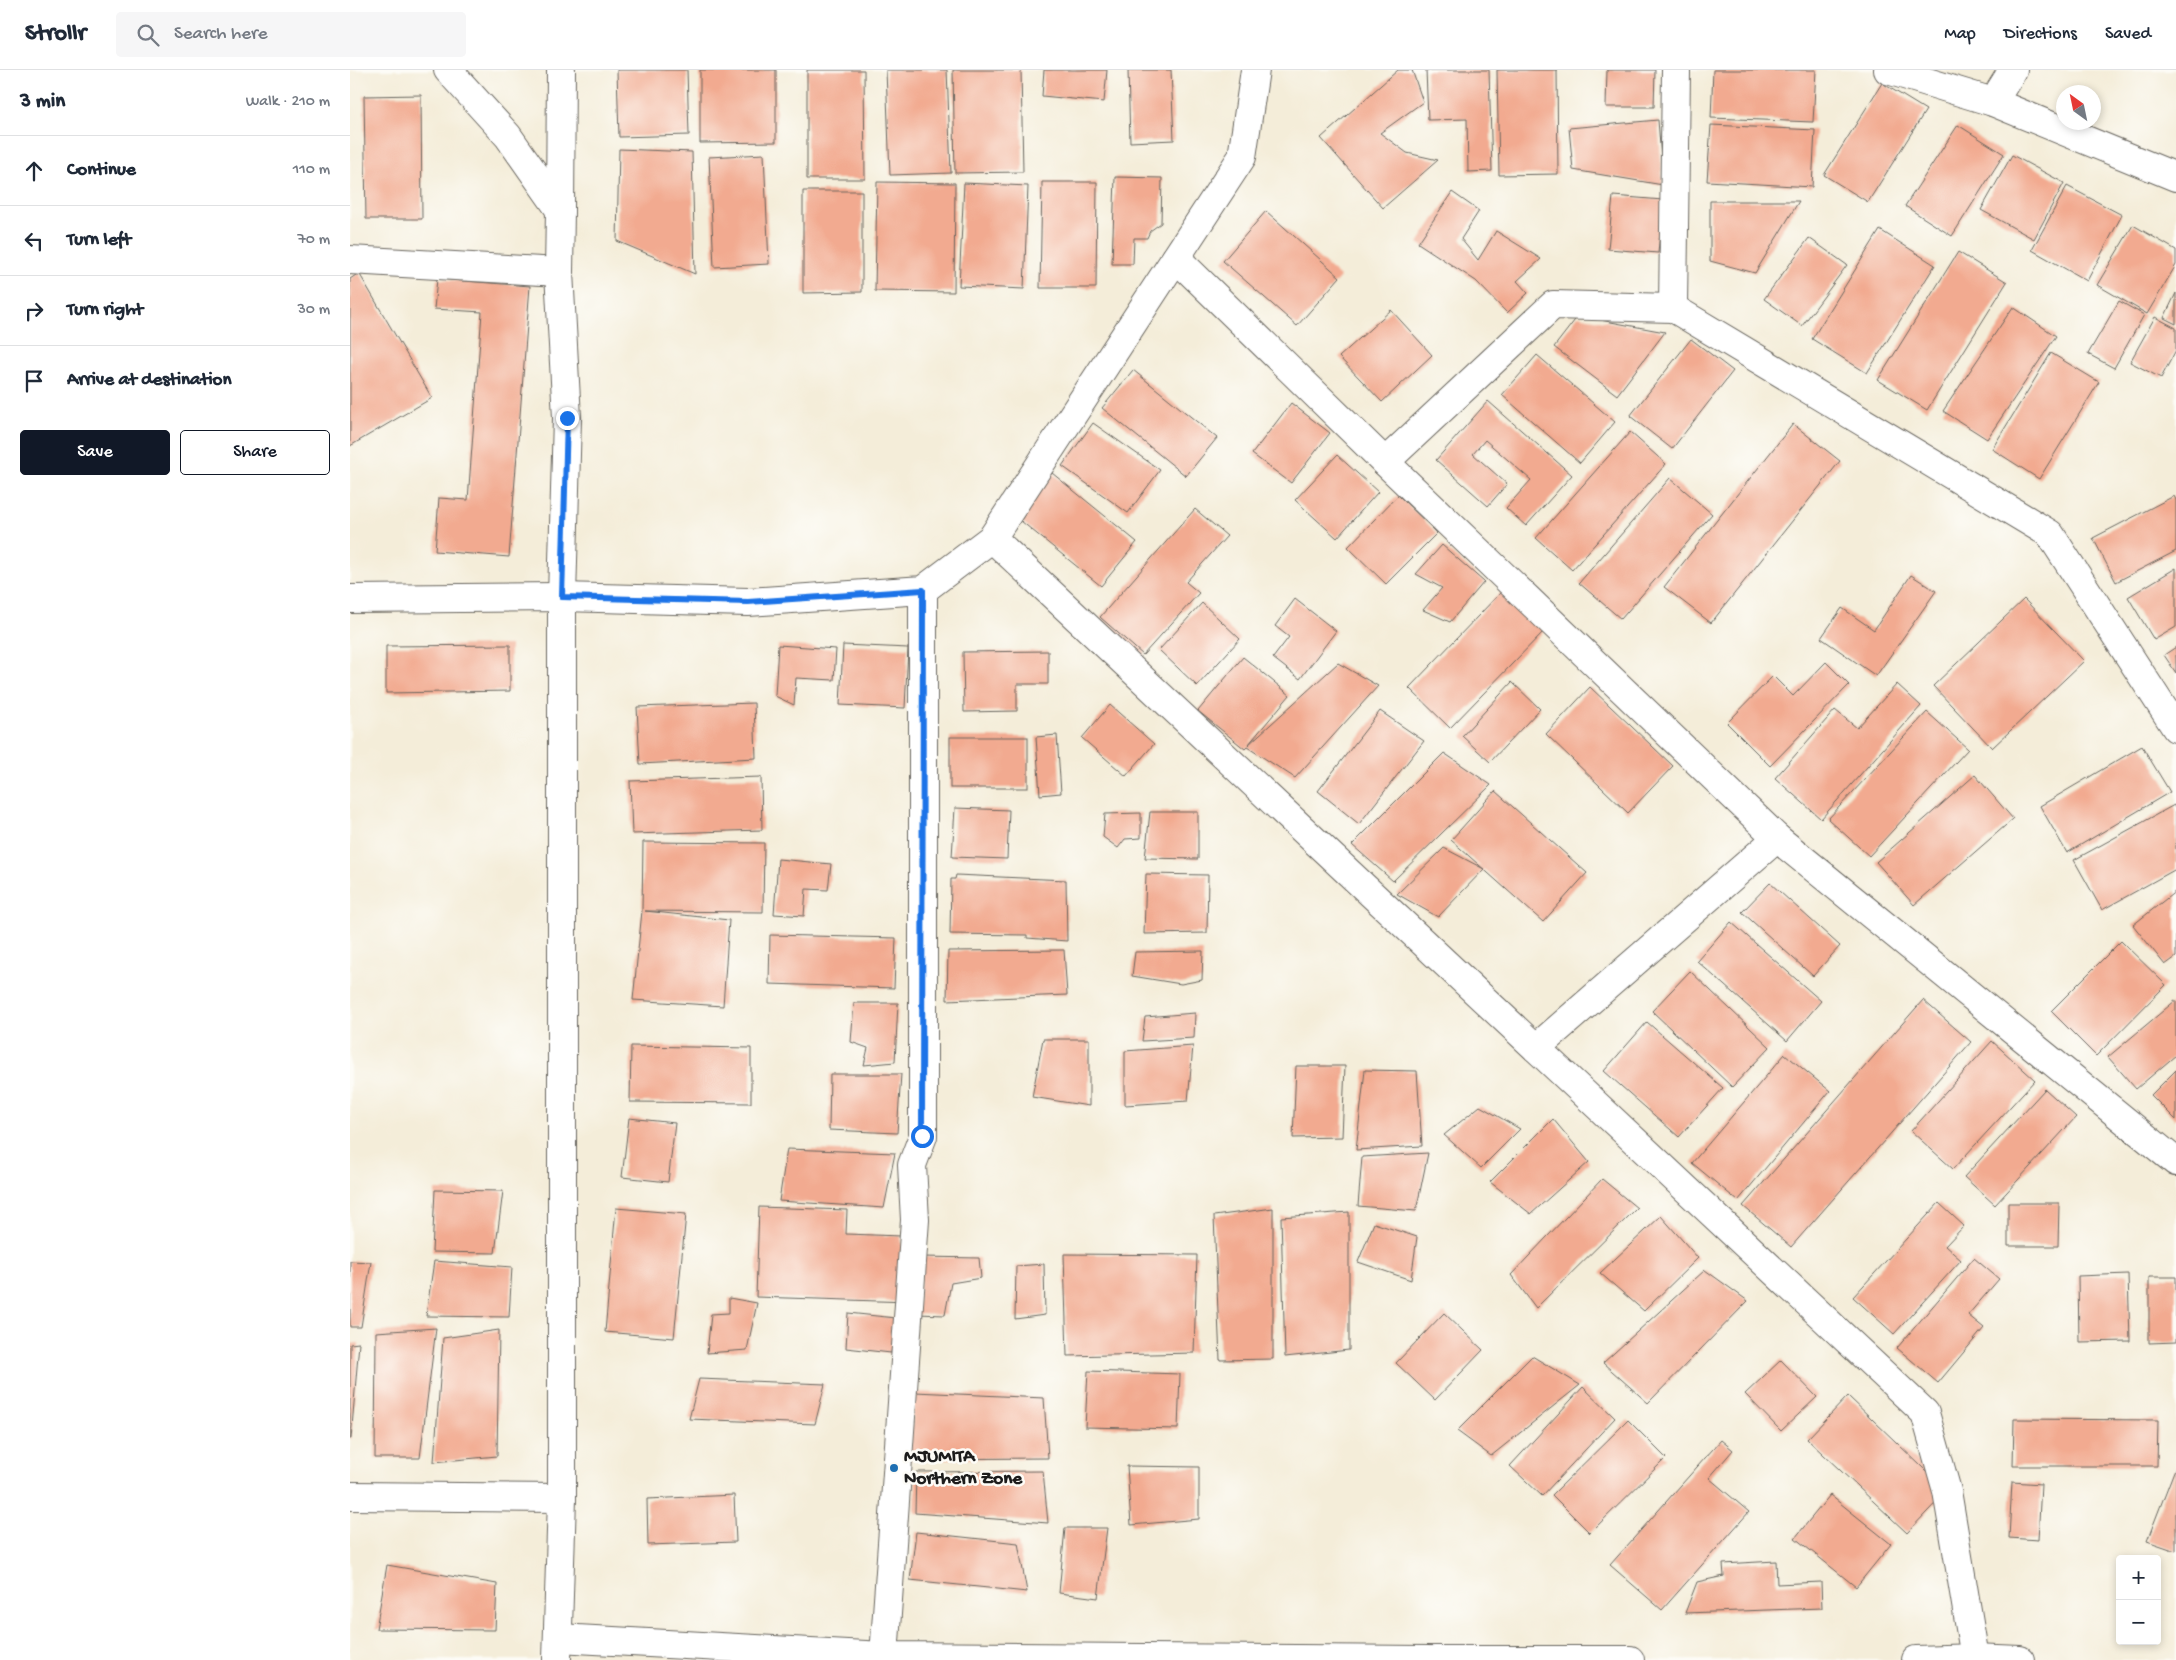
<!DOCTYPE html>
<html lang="en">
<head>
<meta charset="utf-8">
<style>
  body { margin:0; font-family:"Gochi Hand",sans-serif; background:#f6f6f7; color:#1f2937 }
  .controls { position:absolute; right:15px; bottom:15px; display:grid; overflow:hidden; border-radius:5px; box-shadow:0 2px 8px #0003 }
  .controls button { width:45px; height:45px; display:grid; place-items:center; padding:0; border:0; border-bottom:1px solid #e0e1e3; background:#fff; color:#1f2937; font:25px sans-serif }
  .compass { position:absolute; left:1706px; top:15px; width:45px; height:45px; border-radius:50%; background:#fff; box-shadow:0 2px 8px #0003; rotate:327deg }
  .stop { position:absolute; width:15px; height:15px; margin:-11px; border:4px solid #1a73e8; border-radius:50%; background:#fff }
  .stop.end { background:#1a73e8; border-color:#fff; box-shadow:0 1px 5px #0008 }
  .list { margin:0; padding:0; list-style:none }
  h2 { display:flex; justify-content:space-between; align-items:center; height:65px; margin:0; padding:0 20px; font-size:21px }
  h2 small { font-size:16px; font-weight:400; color:#747a83 }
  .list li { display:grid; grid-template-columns:32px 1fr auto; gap:15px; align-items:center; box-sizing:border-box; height:70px; padding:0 20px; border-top:1px solid #e0e1e3 }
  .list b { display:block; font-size:19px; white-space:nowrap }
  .list em { font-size:16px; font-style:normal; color:#747a83 }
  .actions { display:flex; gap:10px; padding:15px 20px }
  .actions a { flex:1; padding:11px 0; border:1px solid #111827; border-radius:5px; text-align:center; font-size:18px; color:#111827 }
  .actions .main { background:#111827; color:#fff }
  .icon { flex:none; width:28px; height:28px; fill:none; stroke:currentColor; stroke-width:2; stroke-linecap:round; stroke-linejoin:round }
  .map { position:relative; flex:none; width:1826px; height:1590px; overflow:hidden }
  header { display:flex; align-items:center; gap:30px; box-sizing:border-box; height:70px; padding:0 25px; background:#fff; border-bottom:1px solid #e0e1e3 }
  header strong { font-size:24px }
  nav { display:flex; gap:28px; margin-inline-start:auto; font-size:18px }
  .search { width:350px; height:45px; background:#f6f6f7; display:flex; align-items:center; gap:12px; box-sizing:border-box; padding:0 18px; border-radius:5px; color:#747a83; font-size:19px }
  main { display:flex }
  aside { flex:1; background:#fff }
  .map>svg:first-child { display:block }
</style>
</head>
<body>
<header>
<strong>Strollr</strong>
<div class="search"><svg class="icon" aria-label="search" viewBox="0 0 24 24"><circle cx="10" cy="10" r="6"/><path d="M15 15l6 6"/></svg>Search here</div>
<nav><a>Map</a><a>Directions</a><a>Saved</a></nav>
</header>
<main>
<aside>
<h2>3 min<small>Walk · 210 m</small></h2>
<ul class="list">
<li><svg class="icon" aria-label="ahead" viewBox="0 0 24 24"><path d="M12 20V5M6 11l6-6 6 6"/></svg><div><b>Continue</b></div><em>110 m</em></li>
<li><svg class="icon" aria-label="left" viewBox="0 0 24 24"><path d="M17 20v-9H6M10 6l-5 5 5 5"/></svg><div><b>Turn left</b></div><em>70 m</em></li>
<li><svg class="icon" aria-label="right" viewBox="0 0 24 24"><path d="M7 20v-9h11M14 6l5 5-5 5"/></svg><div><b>Turn right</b></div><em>30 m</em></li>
<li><svg class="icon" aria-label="arrive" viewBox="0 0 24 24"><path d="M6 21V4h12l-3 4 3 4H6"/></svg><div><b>Arrive at destination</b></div></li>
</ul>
<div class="actions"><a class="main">Save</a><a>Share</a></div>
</aside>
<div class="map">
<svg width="1826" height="1590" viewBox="0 0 1826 1590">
  <rect width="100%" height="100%" fill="#fdfcf7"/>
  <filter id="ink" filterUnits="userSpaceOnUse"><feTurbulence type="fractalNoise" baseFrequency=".02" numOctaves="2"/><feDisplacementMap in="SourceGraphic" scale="10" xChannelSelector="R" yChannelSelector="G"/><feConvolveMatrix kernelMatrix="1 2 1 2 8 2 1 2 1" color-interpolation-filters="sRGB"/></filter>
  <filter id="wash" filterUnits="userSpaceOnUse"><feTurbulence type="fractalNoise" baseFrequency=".0096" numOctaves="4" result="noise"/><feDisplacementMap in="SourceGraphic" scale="20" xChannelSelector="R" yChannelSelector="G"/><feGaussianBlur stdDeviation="1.12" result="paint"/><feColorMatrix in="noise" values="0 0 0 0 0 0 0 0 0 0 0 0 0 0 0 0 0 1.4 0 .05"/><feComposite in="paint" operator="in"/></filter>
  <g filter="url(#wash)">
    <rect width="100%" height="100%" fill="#f4edd9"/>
    <g id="blocks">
      <g fill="#f2aa90">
        <path d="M 267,0 L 337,0 L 339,65 L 269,67 Z"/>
        <path d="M 350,0 L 426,0 L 426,72 L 350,73 Z"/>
        <path d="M 457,0 L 514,0 L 515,109 L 457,109 Z"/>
        <path d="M 536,0 L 597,0 L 601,103 L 540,105 Z"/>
        <path d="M 603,0 L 671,0 L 673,102 L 605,103 Z"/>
        <path d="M 694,0 L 757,0 L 754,32 L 692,26 Z"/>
        <path d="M 778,0 L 821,0 L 824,70 L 780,72 Z"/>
        <path d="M 1048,0 L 1062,0 L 1073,32 L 1030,63 L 1057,83 L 1088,90 L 1033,138 L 971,68 Z"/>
        <path d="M 1076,0 L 1139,0 L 1142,101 L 1118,102 L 1117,49 L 1078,50 Z"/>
        <path d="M 1147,0 L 1207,0 L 1208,104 L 1149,105 Z"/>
        <path d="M 1257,0 L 1305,0 L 1304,37 L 1256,37 Z"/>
        <path d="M 1363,0 L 1466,0 L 1463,52 L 1361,48 Z"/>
        <path d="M 1532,13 L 1576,40 L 1518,132 L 1474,105 Z"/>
        <path d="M 71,25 L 72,149 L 16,149 L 14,26 Z"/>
        <path d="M 1308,50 L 1313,115 L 1223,100 L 1219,58 Z"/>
        <path d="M 1361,55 L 1465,60 L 1462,117 L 1357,111 Z"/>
        <path d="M 1608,55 L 1654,84 L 1602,166 L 1555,136 Z"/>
        <path d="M 269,79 L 342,82 L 345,204 L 267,171 Z"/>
        <path d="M 414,84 L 419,194 L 364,197 L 359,87 Z"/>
        <path d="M 1662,85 L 1714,113 L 1684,169 L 1631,140 Z"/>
        <path d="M 765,107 L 812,108 L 811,153 L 800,161 L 797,168 L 784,168 L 783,194 L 762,194 Z"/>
        <path d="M 527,112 L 605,113 L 604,222 L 525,221 Z"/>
        <path d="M 692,112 L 747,112 L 746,218 L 690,218 Z"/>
        <path d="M 614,113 L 678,116 L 674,219 L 609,216 Z"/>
        <path d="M 1717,116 L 1772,145 L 1737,211 L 1682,180 Z"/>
        <path d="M 453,121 L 512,121 L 512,222 L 453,223 Z"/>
        <path d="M 1102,122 L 1129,141 L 1111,169 L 1128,190 L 1146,161 L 1191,189 L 1167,211 L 1178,223 L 1157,243 L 1126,211 L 1068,173 Z"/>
        <path d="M 1263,126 L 1313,130 L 1308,183 L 1258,179 Z"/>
        <path d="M 1360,131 L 1449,131 L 1405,203 L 1360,191 Z"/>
        <path d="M 916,141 L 990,207 L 947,256 L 873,191 Z"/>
        <path d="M 1783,155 L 1826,180 L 1826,195 L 1797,244 L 1747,215 Z"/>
        <path d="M 1530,160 L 1585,195 L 1517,303 L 1462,269 Z"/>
        <path d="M 1459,168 L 1497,195 L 1452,256 L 1414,229 Z"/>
        <path d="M 1608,182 L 1657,212 L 1577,340 L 1528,310 Z"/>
        <path d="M 9,203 L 82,328 L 0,376 L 0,209 Z"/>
        <path d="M 87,209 L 180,216 L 159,487 L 85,481 L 89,428 L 118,430 L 132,242 L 84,239 Z"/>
        <path d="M 1826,223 L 1826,254 L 1814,248 Z"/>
        <path d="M 1769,231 L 1794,245 L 1764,298 L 1738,284 Z"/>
        <path d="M 1663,237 L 1706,266 L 1637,369 L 1593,341 Z"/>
        <path d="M 1041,240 L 1082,285 L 1032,332 L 989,287 Z"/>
        <path d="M 1228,246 L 1315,262 L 1267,325 L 1204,277 Z"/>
        <path d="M 1805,247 L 1826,258 L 1826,280 L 1811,308 L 1780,292 Z"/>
        <path d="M 1341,269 L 1383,301 L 1322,379 L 1280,346 Z"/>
        <path d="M 1701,283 L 1749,312 L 1689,409 L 1642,379 Z"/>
        <path d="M 1187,285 L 1265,352 L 1230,393 L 1152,325 Z"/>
        <path d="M 783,300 L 867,368 L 836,406 L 752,338 Z"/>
        <path d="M 1138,331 L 1222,405 L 1176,456 L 1156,438 L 1181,410 L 1135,370 L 1123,384 L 1157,414 L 1138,436 L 1086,390 Z"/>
        <path d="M 941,333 L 980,363 L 941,413 L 902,384 Z"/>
        <path d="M 743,353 L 810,400 L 778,443 L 712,396 Z"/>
        <path d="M 1443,354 L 1490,391 L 1361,553 L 1314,517 Z"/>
        <path d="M 1280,362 L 1316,394 L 1222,500 L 1186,468 Z"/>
        <path d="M 987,385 L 1028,422 L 987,468 L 945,430 Z"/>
        <path d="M 702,403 L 787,472 L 751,516 L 666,447 Z"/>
        <path d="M 1320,408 L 1362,444 L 1271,549 L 1229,513 Z"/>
        <path d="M 1048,425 L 1087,463 L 1036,514 L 998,477 Z"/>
        <path d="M 1824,426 L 1826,430 L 1826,481 L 1766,512 L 1743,468 Z"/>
        <path d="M 845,439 L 877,466 L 836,512 L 849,523 L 793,585 L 750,547 Z"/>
        <path d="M 1092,475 L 1134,512 L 1100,552 L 1073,540 L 1092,518 L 1066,504 Z"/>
        <path d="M 1826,498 L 1826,557 L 1804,570 L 1778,527 Z"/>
        <path d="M 1561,505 L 1586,521 L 1526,606 L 1471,568 L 1492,538 L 1524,560 Z"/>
        <path d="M 1152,521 L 1194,561 L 1100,658 L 1059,618 Z"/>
        <path d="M 945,529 L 986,561 L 950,609 L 923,588 L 939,567 L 925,556 Z"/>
        <path d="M 1674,529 L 1734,591 L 1642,678 L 1583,616 Z"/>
        <path d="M 852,533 L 890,569 L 847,616 L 809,580 Z"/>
        <path d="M 160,575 L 160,621 L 36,623 L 36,576 Z"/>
        <path d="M 428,575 L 486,579 L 484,610 L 446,608 L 444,635 L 425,626 Z"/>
        <path d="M 493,575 L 558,578 L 555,638 L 490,635 Z"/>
        <path d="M 1826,577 L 1826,603 L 1814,585 Z"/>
        <path d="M 698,581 L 698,614 L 667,614 L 667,641 L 614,642 L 613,582 Z"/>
        <path d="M 893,587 L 940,625 L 898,675 L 988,593 L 1028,616 L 945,708 L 897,677 L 895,679 L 848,641 Z"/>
        <path d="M 1476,592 L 1499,615 L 1420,696 L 1377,653 L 1423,606 L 1443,626 Z"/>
        <path d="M 1162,612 L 1190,639 L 1140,692 L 1112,666 Z"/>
        <path d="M 1547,614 L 1571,636 L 1471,749 L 1425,708 L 1485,640 L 1507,658 Z"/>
        <path d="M 1240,617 L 1323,696 L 1278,743 L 1196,664 Z"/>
        <path d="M 404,633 L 406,688 L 290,694 L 287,637 Z"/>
        <path d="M 760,635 L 804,674 L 776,706 L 732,668 Z"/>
        <path d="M 1030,641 L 1074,671 L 1009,754 L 968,721 Z"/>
        <path d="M 1577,642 L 1618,679 L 1519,786 L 1478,749 Z"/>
        <path d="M 707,665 L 711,723 L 690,725 L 686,667 Z"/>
        <rect x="600" y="667" width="78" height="51"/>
        <path d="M 1792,676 L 1820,722 L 1717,783 L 1690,736 Z"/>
        <path d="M 1094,683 L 1141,715 L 1043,811 L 1002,775 Z"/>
        <path d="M 1625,705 L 1663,749 L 1564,835 L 1526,792 Z"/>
        <path d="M 411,707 L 412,760 L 282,764 L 280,711 Z"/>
        <path d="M 1145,721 L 1237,803 L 1193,852 L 1101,770 Z"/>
        <path d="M 1824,735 L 1826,740 L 1826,799 L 1752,840 L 1724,790 Z"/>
        <path d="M 605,738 L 659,740 L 657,789 L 602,787 Z"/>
        <path d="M 800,742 L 848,742 L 848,789 L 795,788 Z"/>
        <path d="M 791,743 L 791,768 L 775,769 L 768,778 L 753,767 L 755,744 Z"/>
        <path d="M 293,772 L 414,773 L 413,842 L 295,841 L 379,850 L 373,936 L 283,930 L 292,841 Z"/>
        <path d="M 1094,778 L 1134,799 L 1088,847 L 1047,824 Z"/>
        <path d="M 428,789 L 481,794 L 478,820 L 456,819 L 454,846 L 424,844 Z"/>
        <path d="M 796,804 L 858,805 L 857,863 L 794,864 Z"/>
        <path d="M 606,805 L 716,810 L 717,871 L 677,868 L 677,865 L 600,864 L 601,809 L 605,809 Z"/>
        <path d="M 1420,813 L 1490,876 L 1463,906 L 1392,842 Z"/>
        <path d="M 1826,821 L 1826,887 L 1815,895 L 1783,855 Z"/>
        <path d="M 1381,852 L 1471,931 L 1437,971 L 1347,891 Z"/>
        <path d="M 420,865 L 546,868 L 544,918 L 419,914 Z"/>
        <path d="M 1771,871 L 1816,915 L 1746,986 L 1701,941 Z"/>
        <path d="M 714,880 L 717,925 L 597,930 L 598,881 Z"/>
        <path d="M 853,881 L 852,910 L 831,914 L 782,906 L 785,882 Z"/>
        <path d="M 1340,901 L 1420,977 L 1382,1017 L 1302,941 Z"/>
        <path d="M 1573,930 L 1621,972 L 1441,1177 L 1393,1136 Z"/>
        <path d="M 1826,930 L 1826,985 L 1786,1019 L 1758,987 Z"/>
        <path d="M 504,933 L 548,933 L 545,992 L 514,995 L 518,978 L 501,972 Z"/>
        <path d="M 845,943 L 844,968 L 792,971 L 795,947 Z"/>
        <path d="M 1297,952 L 1373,1018 L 1329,1067 L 1254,1001 Z"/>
        <path d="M 693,969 L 739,969 L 739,1036 L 682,1027 Z"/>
        <path d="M 1642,971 L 1685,1010 L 1603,1099 L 1561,1061 Z"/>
        <path d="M 281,976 L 401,978 L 401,1033 L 280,1032 Z"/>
        <path d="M 843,976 L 838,1031 L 775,1035 L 775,981 Z"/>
        <path d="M 1435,984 L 1480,1021 L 1388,1131 L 1342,1093 Z"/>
        <path d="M 946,996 L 995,996 L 992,1067 L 943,1068 Z"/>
        <path d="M 1015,1000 L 1067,1001 L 1072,1076 L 1006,1080 Z"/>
        <path d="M 1826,1000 L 1826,1050 L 1801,1025 Z"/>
        <path d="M 480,1004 L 551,1004 L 547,1063 L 479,1060 Z"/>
        <path d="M 1695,1019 L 1726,1047 L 1645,1135 L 1614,1107 Z"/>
        <path d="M 1130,1036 L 1170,1059 L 1131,1098 L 1094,1065 Z"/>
        <path d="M 279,1048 L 325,1053 L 318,1112 L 272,1107 Z"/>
        <path d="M 1203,1049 L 1239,1092 L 1181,1144 L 1140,1112 Z"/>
        <path d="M 437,1079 L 545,1083 L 534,1138 L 429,1131 Z"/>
        <path d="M 1078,1083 L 1066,1141 L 1008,1136 L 1012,1087 Z"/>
        <path d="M 1252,1109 L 1287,1138 L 1186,1238 L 1161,1205 Z"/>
        <path d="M 85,1120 L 153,1121 L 145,1183 L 82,1182 Z"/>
        <path d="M 1589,1133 L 1614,1156 L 1595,1176 L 1611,1190 L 1544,1264 L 1503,1227 Z"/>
        <path d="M 1658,1133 L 1709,1133 L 1708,1176 L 1658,1176 Z"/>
        <path d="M 409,1137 L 497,1140 L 496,1164 L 551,1166 L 559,1232 L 406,1227 Z"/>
        <path d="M 266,1138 L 336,1144 L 324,1268 L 255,1262 Z"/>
        <path d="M 923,1138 L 923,1289 L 870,1290 L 864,1146 Z"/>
        <path d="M 999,1142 L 999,1280 L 935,1287 L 931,1147 Z"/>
        <path d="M 1311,1146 L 1348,1188 L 1294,1241 L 1250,1203 Z"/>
        <path d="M 1024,1153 L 1067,1167 L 1061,1210 L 1008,1192 Z"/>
        <path d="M 714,1184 L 847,1185 L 844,1283 L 717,1286 Z"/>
        <path d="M 573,1187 L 629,1188 L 631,1208 L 601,1213 L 595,1245 L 567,1244 Z"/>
        <path d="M 1624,1188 L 1649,1209 L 1618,1245 L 1634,1258 L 1588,1313 L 1547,1278 Z"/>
        <path d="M 0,1191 L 21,1192 L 11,1257 L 0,1257 Z"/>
        <path d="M 84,1191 L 162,1197 L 159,1247 L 76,1246 Z"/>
        <path d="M 694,1194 L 695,1245 L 665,1249 L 666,1196 Z"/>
        <path d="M 1355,1200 L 1398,1231 L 1298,1333 L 1253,1293 Z"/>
        <path d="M 1778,1204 L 1780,1271 L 1729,1272 L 1728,1206 Z"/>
        <path d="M 1799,1207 L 1826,1207 L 1826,1272 L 1799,1273 Z"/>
        <path d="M 379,1228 L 407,1233 L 397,1280 L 357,1283 L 361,1244 L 379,1243 Z"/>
        <path d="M 498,1243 L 546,1248 L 541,1283 L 496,1278 Z"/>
        <path d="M 1094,1243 L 1133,1280 L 1085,1330 L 1046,1293 Z"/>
        <path d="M 86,1258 L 70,1388 L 25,1388 L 26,1262 Z"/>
        <path d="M 149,1260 L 147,1386 L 84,1392 L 93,1268 Z"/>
        <path d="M 9,1273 L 1,1369 L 0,1369 L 0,1274 Z"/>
        <path d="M 1182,1286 L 1230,1315 L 1141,1386 L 1107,1361 Z"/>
        <path d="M 1431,1290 L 1467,1327 L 1431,1361 L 1395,1324 Z"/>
        <path d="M 738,1301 L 830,1304 L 828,1359 L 735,1357 Z"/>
        <path d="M 349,1309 L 475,1314 L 465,1354 L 339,1349 Z"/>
        <path d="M 1233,1317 L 1265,1348 L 1192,1426 L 1160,1396 Z"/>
        <path d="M 565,1322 L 694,1328 L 698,1388 L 559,1389 Z"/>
        <path d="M 1498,1326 L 1597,1421 L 1557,1463 L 1457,1369 Z"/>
        <path d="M 1664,1349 L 1808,1350 L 1807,1396 L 1663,1396 Z"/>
        <path d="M 1278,1350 L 1316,1388 L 1240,1463 L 1202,1425 Z"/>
        <path d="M 1371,1370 L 1383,1380 L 1359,1408 L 1399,1442 L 1312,1540 L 1260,1495 Z"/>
        <path d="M 777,1396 L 849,1397 L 849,1449 L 781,1455 Z"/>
        <path d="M 1826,1396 L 1826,1481 L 1797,1471 Z"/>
        <path d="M 693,1401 L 698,1453 L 565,1443 L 566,1402 Z"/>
        <path d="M 1662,1412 L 1691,1414 L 1688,1470 L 1659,1468 Z"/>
        <path d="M 384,1425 L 386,1472 L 298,1475 L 297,1429 Z"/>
        <path d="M 1480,1425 L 1541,1474 L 1506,1517 L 1445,1468 Z"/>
        <path d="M 715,1458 L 757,1458 L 748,1528 L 709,1523 Z"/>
        <path d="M 566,1462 L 668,1473 L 677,1522 L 560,1510 Z"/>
        <path d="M 1426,1491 L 1427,1514 L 1471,1512 L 1472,1538 L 1335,1543 L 1347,1512 L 1374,1506 L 1373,1494 Z"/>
        <path d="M 37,1495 L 147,1514 L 145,1560 L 26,1559 Z"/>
      </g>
    </g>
  </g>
  <g filter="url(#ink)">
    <use href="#blocks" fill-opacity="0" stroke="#68655e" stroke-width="1"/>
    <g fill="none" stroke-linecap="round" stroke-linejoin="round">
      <defs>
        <g id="street">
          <path d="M 1538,0 L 1643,32 L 1826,107"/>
          <path d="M 1643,32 L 1663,0"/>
          <path d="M 210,140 L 211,0"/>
          <path d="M 826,188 L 1035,392 L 1427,768 L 1826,1092"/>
          <path d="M 0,190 L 209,202"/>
          <path d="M 1323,238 L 1326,0"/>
          <path d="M 1035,392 L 1203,235 L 1323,238 L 1700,464 L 1826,658"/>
          <path d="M 642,468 L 1575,1343 L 1597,1421 L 1625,1588"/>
          <path d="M 0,529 L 212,527 L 398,532 L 573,520 L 642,468 L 892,87 L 905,0"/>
          <path d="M 1186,978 L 1427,768"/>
          <path d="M 0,1426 L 212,1428"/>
          <path d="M 209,1568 L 534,1586 L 1078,1590"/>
          <path d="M 534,1586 L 565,1150 L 562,1095 L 573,1066 L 573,520"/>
          <path d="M 1084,1590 L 1280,1590"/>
          <path d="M 1566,1590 L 1625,1588 L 1670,1590"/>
        </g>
        <path id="secondary" d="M 98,0 L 158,66 L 210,140 L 209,202 L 217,348 L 212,527 L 212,1428 L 207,1590"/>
      </defs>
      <use href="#street" stroke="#68655e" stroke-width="30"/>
      <use href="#secondary" stroke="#68655e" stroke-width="30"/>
      <use href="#street" stroke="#fff" stroke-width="28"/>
      <use href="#secondary" stroke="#fff" stroke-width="28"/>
    </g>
  </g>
  <g fill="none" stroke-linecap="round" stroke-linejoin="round" filter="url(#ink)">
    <path stroke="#1a73e8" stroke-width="6" d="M 217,348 L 212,527 L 398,532 L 573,520 L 572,1066"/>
  </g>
  <circle fill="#1f6fb2" stroke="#fdfcf7" stroke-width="2" cx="544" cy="1398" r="5"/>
  <g text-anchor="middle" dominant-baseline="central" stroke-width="5" stroke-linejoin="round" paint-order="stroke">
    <g font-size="19" font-weight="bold" fill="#1c1c1c" stroke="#fdfcf7" text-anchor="start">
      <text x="554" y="1387">MJUMITA<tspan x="554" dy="22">Northern Zone</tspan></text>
    </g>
  </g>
</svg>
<div class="controls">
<button>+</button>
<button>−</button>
</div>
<svg class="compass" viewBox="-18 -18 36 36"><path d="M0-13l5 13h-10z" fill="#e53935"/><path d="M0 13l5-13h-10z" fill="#747a83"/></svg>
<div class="stop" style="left:572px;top:1066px"></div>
<div class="stop end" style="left:217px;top:348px"></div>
</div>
</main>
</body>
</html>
